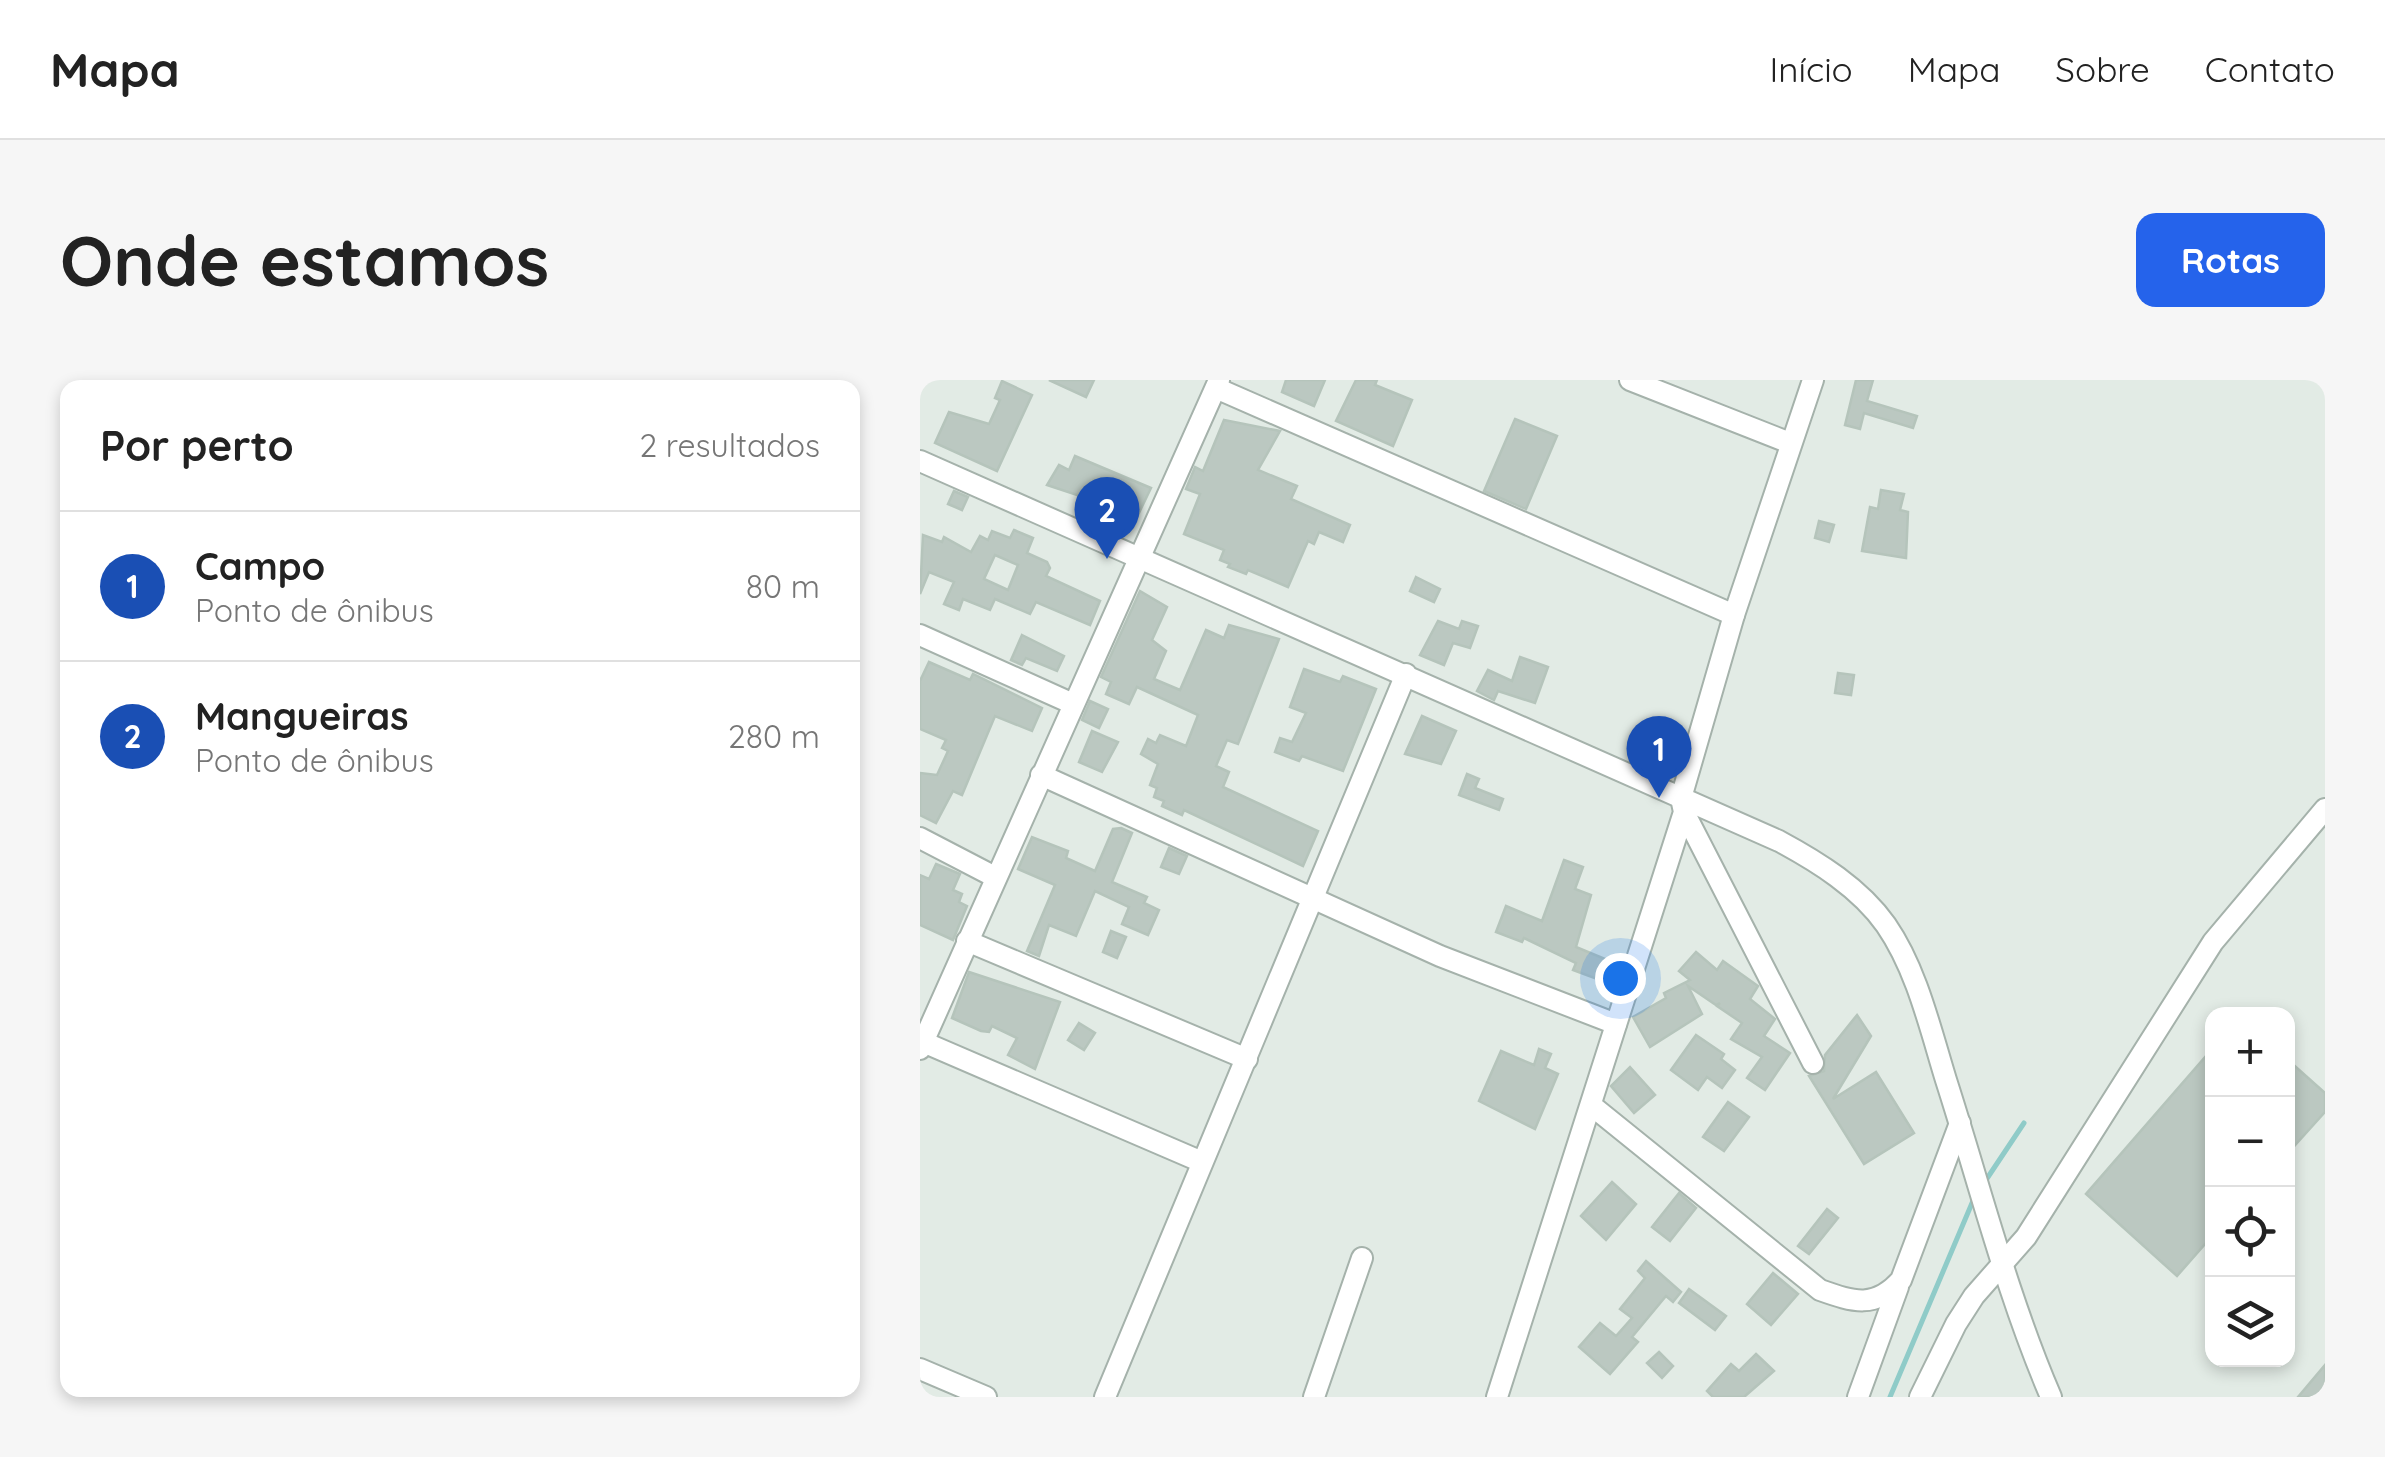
<!DOCTYPE html>
<html lang="pt">
<head>
<meta charset="utf-8">
<style>
  body { margin:0; font-family:Quicksand,sans-serif; background:#f6f6f6; color:#222 }
  .controls { position:absolute; right:30px; bottom:30px; display:grid; overflow:hidden; border-radius:20px; box-shadow:0 5px 15px #0003 }
  .controls button { width:90px; height:90px; display:grid; place-items:center; padding:0; border:0; border-bottom:2px solid #e0e0e0; background:#fff; color:#222; font:50px sans-serif }
  .you { position:absolute; left:700px; top:598px; width:35px; height:35px; margin:-25px; border:8px solid #fff; border-radius:50%; background:#1a73e8; box-shadow:0 0 0 15px #1a73e833 }
  .badge { display:grid; place-items:center; width:65px; height:65px; border-radius:50%; background:#2563eb; color:#fff; font-size:32px; font-weight:700 }
  .pin { position:absolute; translate:-50% -82px; filter:drop-shadow(0 2px 5px #0008) }
  .pin::after { content:''; position:absolute; top:52px; width:35px; height:30px; background:inherit; clip-path:polygon(0 0,100% 0,50% 100%) }
  .list { margin:0; padding:0; list-style:none }
  h2 { display:flex; justify-content:space-between; align-items:center; height:130px; margin:0; padding:0 40px; font-size:42px }
  h2 small { font-size:32px; font-weight:400; color:#767676 }
  .list li { display:grid; grid-template-columns:65px 1fr auto; gap:30px; align-items:center; box-sizing:border-box; height:150px; padding:0 40px; border-top:2px solid #e0e0e0 }
  .list b { display:block; font-size:38px; white-space:nowrap }
  .list p { margin:0; font-size:32px; white-space:nowrap; color:#767676 }
  .list em { font-size:32px; font-style:normal; color:#767676 }
  .icon { flex:none; width:55px; height:55px; fill:none; stroke:currentColor; stroke-width:2; stroke-linecap:round; stroke-linejoin:round }
  .map { position:relative; flex:none; width:1405px; height:1017px; overflow:hidden; border-radius:20px }
  header { display:flex; align-items:center; gap:60px; box-sizing:border-box; height:140px; padding:0 50px; background:#fff; border-bottom:2px solid #e0e0e0 }
  header strong { font-size:48px }
  nav { display:flex; gap:55px; margin-inline-start:auto; font-size:35px }
  .intro { display:flex; align-items:center; justify-content:space-between; box-sizing:border-box; height:240px; padding:0 60px }
  h1 { margin:0; font-size:70px }
  .button { padding:25px 45px; border-radius:20px; background:#2563eb; color:#fff; font-size:35px; font-weight:700 }
  main { display:flex; gap:60px; padding:0 60px }
  aside { flex:1; background:#fff; border-radius:20px; box-shadow:0 5px 15px #0003 }
  .map>svg:first-child { display:block }
</style>
</head>
<body>
<header>
<strong>Mapa</strong>
<nav><a>Início</a><a>Mapa</a><a>Sobre</a><a>Contato</a></nav>
</header>
<div class="intro"><h1>Onde estamos</h1><a class="button">Rotas</a></div>
<main>
<aside>
<h2>Por perto<small>2 resultados</small></h2>
<ul class="list">
<li><span class="badge" style="background:#1a4fb4">1</span><div><b>Campo</b><p>Ponto de ônibus</p></div><em>80 m</em></li>
<li><span class="badge" style="background:#1a4fb4">2</span><div><b>Mangueiras</b><p>Ponto de ônibus</p></div><em>280 m</em></li>
</ul>
</aside>
<div class="map">
<svg width="1405" height="1017" viewBox="0 0 1405 1017">
  <rect width="100%" height="100%" fill="#e2ebe5"/>
  <g fill="none" stroke-linecap="round" stroke-linejoin="round">
    <g stroke="#8fcbc8" stroke-width="5">
      <path d="M 1064,803 L 1104,743"/>
      <path d="M 970,1017 L 1055,816"/>
    </g>
  </g>
  <g fill="#bbc8c1" stroke="#b5c4bb" stroke-width="2.5" fill-rule="evenodd">
    <path d="M 129,0 L 174,0 L 166,17 Z"/>
    <path d="M 366,0 L 405,0 L 394,26 L 362,12 Z"/>
    <path d="M 436,0 L 457,0 L 455,5 L 492,20 L 473,66 L 416,41 Z"/>
    <path d="M 936,0 L 953,0 L 947,21 L 997,36 L 993,48 L 944,33 L 940,49 L 925,45 Z"/>
    <path d="M 82,1 L 112,15 L 77,91 L 15,63 L 29,32 L 69,44 L 80,20 L 75,18 Z"/>
    <path d="M 595,39 L 637,56 L 606,129 L 564,111 Z"/>
    <path d="M 304,40 L 360,51 L 338,90 L 377,106 L 371,119 L 430,145 L 423,162 L 399,152 L 394,164 L 388,161 L 368,207 L 328,190 L 326,194 L 308,187 L 310,184 L 300,180 L 304,170 L 264,154 L 280,114 L 266,109 L 275,87 L 283,91 Z"/>
    <path d="M 155,76 L 231,108 L 217,137 L 199,129 L 205,116 L 174,100 L 166,118 L 127,105 L 139,85 L 149,90 Z"/>
    <path d="M 961,110 L 984,114 L 980,130 L 988,132 L 986,178 L 942,171 L 950,127 L 958,129 Z"/>
    <path d="M 34,111 L 48,117 L 42,130 L 28,124 Z"/>
    <path d="M 899,141 L 914,145 L 909,162 L 895,158 Z"/>
    <path d="M 94,150 L 113,158 L 107,173 L 127,182 L 130,188 L 126,196 L 180,221 L 170,245 L 116,222 L 110,234 L 75,219 L 70,230 L 43,219 L 39,230 L 24,224 L 34,202 L 9,192 L 0,214 L 3,155 L 22,162 L 24,157 L 51,172 L 60,156 L 68,160 L 72,151 L 90,158 ZM 75,175 L 98,185 L 88,210 L 64,199 Z"/>
    <path d="M 496,197 L 520,209 L 514,222 L 490,211 Z"/>
    <path d="M 220,211 L 247,227 L 232,260 L 246,271 L 234,299 L 260,310 L 286,250 L 304,258 L 309,245 L 359,259 L 318,364 L 307,360 L 296,386 L 309,392 L 303,407 L 398,451 L 383,486 L 264,430 L 262,435 L 242,426 L 244,421 L 234,417 L 237,408 L 230,405 L 238,384 L 221,374 L 228,359 L 236,363 L 240,355 L 266,366 L 278,335 L 217,307 L 209,324 L 186,314 L 191,302 L 181,297 Z"/>
    <path d="M 518,241 L 539,249 L 542,241 L 558,246 L 550,268 L 533,263 L 524,285 L 500,275 Z"/>
    <path d="M 102,255 L 144,276 L 137,291 L 106,278 L 102,285 L 91,280 Z"/>
    <path d="M 600,277 L 628,287 L 615,323 L 578,311 L 574,320 L 557,311 L 568,290 L 592,301 Z"/>
    <path d="M 9,282 L 50,300 L 53,294 L 122,328 L 112,351 L 75,336 L 42,415 L 33,411 L 16,443 L 0,435 L 0,393 L 17,395 L 28,371 L 22,368 L 26,360 L 0,349 L 0,301 Z"/>
    <path d="M 384,289 L 420,302 L 423,296 L 456,309 L 423,391 L 382,376 L 379,381 L 355,372 L 360,358 L 372,362 L 386,333 L 370,327 Z"/>
    <path d="M 918,293 L 934,295 L 931,315 L 915,313 Z"/>
    <path d="M 170,321 L 188,329 L 179,348 L 162,340 Z"/>
    <path d="M 502,336 L 536,351 L 521,384 L 485,374 Z"/>
    <path d="M 172,351 L 198,362 L 182,392 L 159,382 Z"/>
    <path d="M 547,394 L 559,399 L 555,408 L 583,419 L 579,430 L 539,415 Z"/>
    <path d="M 201,448 L 212,453 L 192,502 L 227,517 L 224,523 L 239,530 L 228,555 L 202,544 L 209,527 L 175,511 L 156,556 L 129,545 L 119,576 L 107,571 L 135,505 L 98,489 L 112,457 L 148,471 L 146,478 L 175,491 L 193,449 Z"/>
    <path d="M 249,468 L 267,476 L 259,494 L 241,487 Z"/>
    <path d="M 644,480 L 663,487 L 655,509 L 671,515 L 656,567 L 685,579 L 677,599 L 653,590 L 656,583 L 604,558 L 602,562 L 576,552 L 586,526 L 622,541 Z"/>
    <path d="M 16,484 L 40,494 L 33,510 L 42,514 L 39,522 L 47,526 L 33,560 L 0,545 L 0,495 L 9,499 Z"/>
    <path d="M 191,551 L 206,557 L 197,578 L 183,572 Z"/>
    <path d="M 776,572 L 797,590 L 803,581 L 838,606 L 830,619 L 855,639 L 844,656 L 870,673 L 845,710 L 827,698 L 842,677 L 811,659 L 822,643 L 797,626 L 800,623 L 796,625 L 768,606 L 782,634 L 730,667 L 713,637 L 746,618 L 744,613 L 770,600 L 759,591 Z"/>
    <path d="M 49,592 L 140,622 L 115,689 L 88,675 L 97,658 L 72,646 L 69,652 L 61,651 L 32,638 Z"/>
    <path d="M 937,635 L 951,656 L 913,719 L 956,692 L 994,753 L 944,784 L 889,696 L 904,691 L 905,675 Z"/>
    <path d="M 159,643 L 175,653 L 164,670 L 148,660 Z"/>
    <path d="M 776,655 L 804,674 L 801,679 L 815,690 L 802,708 L 787,697 L 778,710 L 751,690 Z"/>
    <path d="M 619,669 L 631,674 L 625,688 L 638,694 L 615,749 L 559,721 L 581,671 L 614,685 Z"/>
    <path d="M 1292,669 L 1292,856 L 1257,896 L 1166,814 Z"/>
    <path d="M 1368,680 L 1405,713 L 1405,732 L 1368,773 Z"/>
    <path d="M 710,687 L 735,715 L 714,733 L 691,706 Z"/>
    <path d="M 808,722 L 829,737 L 804,771 L 783,757 Z"/>
    <path d="M 692,802 L 716,824 L 686,860 L 661,836 Z"/>
    <path d="M 759,813 L 776,828 L 750,861 L 732,847 Z"/>
    <path d="M 907,829 L 918,838 L 889,874 L 878,866 Z"/>
    <path d="M 726,881 L 761,912 L 753,922 L 746,916 L 712,957 L 718,962 L 690,994 L 659,967 L 680,943 L 696,956 L 712,938 L 700,929 L 725,898 L 718,891 Z"/>
    <path d="M 853,893 L 878,914 L 851,945 L 827,924 Z"/>
    <path d="M 769,909 L 806,936 L 795,950 L 759,923 Z"/>
    <path d="M 739,972 L 753,986 L 742,998 L 727,983 Z"/>
    <path d="M 836,974 L 854,991 L 824,1017 L 793,1017 L 787,1011 L 811,984 L 819,991 Z"/>
    <path d="M 1405,985 L 1405,1017 L 1378,1017 Z"/>
  </g>
  <g fill="none" stroke-linecap="round" stroke-linejoin="round">
    <defs>
      <g id="minor">
        <path d="M 710,0 L 870,63"/>
        <path d="M 296,8 L 814,235"/>
        <path d="M 0,81 L 859,461 C 898,482 940,508 966,545 C 997,590 1010,648 1026,700 C 1060,806 1087,915 1131,1017"/>
        <path d="M 0,255 L 151,323"/>
        <path d="M 121,395 L 520,576 L 696,644"/>
        <path d="M 764,432 L 893,683"/>
        <path d="M 0,458 L 75,497"/>
        <path d="M 47,561 L 327,679"/>
        <path d="M 3,662 L 282,782"/>
        <path d="M 0,669 L 299,0"/>
        <path d="M 671,725 L 900,910 C 934,922 955,929 981,900 L 1040,743"/>
        <path d="M 0,989 L 66,1017"/>
        <path d="M 185,1017 L 486,294"/>
        <path d="M 394,1017 L 442,878"/>
        <path d="M 577,1017 L 764,432 L 761,418 L 814,235 L 893,0"/>
        <path d="M 938,1017 L 978,907"/>
        <path d="M 1000,1017 L 1036,944 L 1054,916 L 1106,857 L 1293,562 L 1405,429"/>
      </g>
    </defs>
    <use href="#minor" stroke="#a5b2ab" stroke-width="24"/>
    <use href="#minor" stroke="#fff" stroke-width="20"/>
  </g>
</svg>
<div class="controls">
<button>+</button>
<button>−</button>
<button><svg class="icon" aria-label="locate" viewBox="0 0 24 24"><circle cx="12" cy="12" r="6"/><path d="M12 2v4M12 18v4M2 12h4M18 12h4"/></svg></button>
<button><svg class="icon" aria-label="layers" viewBox="0 0 24 24"><path d="M12 4l9 5-9 5-9-5zM3 14l9 5 9-5"/></svg></button>
</div>
<div class="you"></div>
<div class="pin badge" style="left:739px;top:418px;background:#1a4fb4">1</div>
<div class="pin badge" style="left:187px;top:179px;background:#1a4fb4">2</div>
</div>
</main>
</body>
</html>
